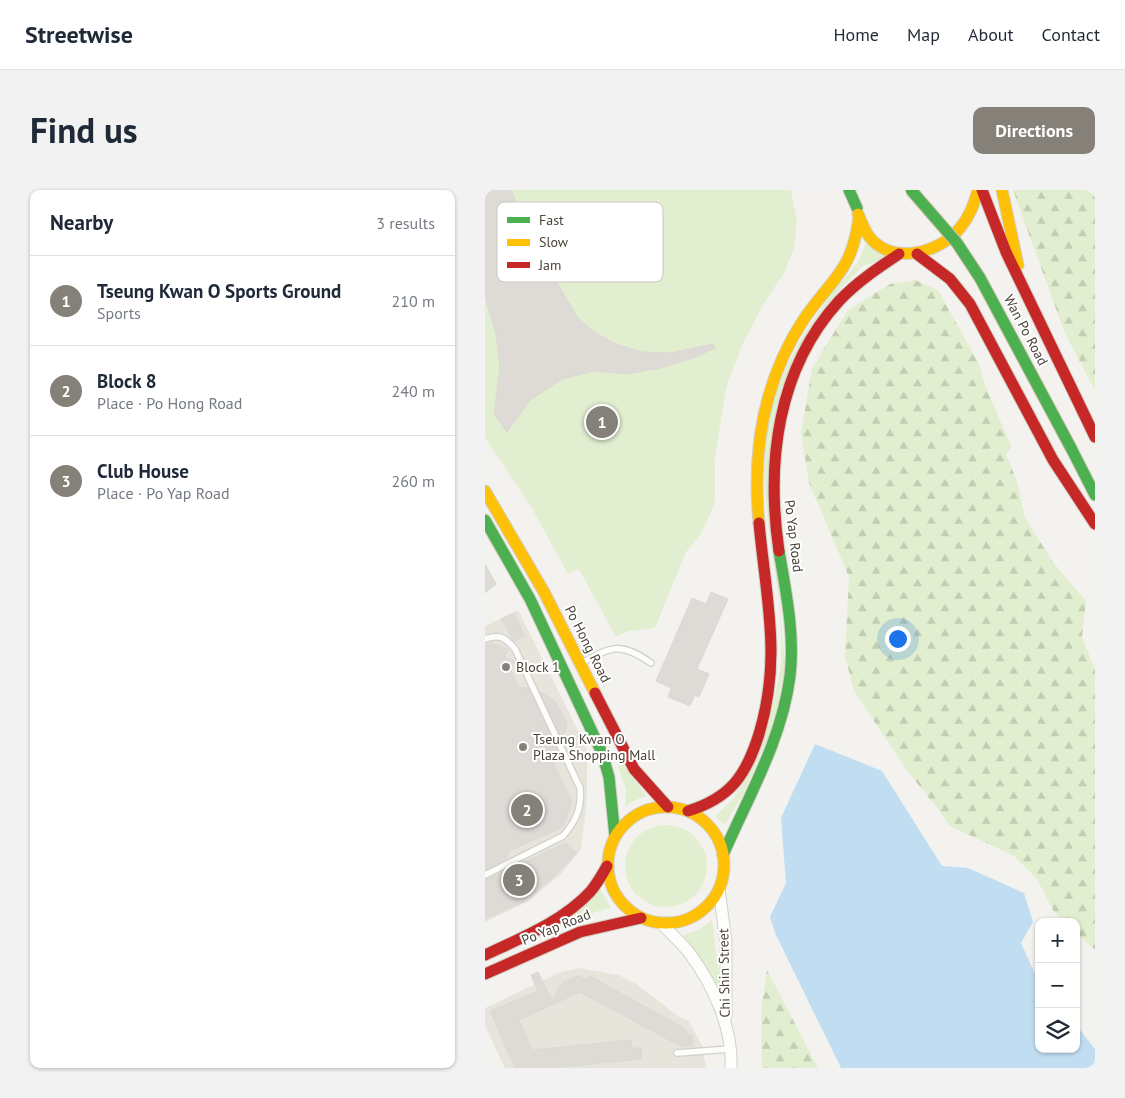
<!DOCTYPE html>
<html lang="en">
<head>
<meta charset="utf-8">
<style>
  body { margin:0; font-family:"PT Sans",sans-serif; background:#f2f2f3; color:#1f2937 }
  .controls { position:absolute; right:15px; bottom:15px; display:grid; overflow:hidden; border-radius:10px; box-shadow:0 1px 4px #0004 }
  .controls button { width:45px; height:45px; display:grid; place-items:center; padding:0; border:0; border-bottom:1px solid #e0e1e3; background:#fff; color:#1f2937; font:25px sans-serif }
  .you { position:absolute; left:412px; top:448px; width:18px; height:18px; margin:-12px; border:4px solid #fff; border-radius:50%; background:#1a73e8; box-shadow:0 0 0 8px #1a73e833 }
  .badge { display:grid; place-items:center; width:32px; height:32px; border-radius:50%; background:#868178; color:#fff; font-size:16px; font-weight:700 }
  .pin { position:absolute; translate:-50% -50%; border:2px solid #fff; box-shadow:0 1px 5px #0006 }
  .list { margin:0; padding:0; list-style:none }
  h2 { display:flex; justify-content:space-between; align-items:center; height:65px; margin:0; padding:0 20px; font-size:21px }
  h2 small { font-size:16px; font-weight:400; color:#747a83 }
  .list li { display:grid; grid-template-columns:32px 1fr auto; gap:15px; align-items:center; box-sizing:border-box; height:90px; padding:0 20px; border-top:1px solid #e0e1e3 }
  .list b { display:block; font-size:19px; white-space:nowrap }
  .list p { margin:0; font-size:16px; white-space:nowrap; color:#747a83 }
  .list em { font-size:16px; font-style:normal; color:#747a83 }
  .icon { flex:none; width:28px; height:28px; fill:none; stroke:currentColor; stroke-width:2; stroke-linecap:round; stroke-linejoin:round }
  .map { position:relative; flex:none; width:610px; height:878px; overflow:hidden; border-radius:10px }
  header { display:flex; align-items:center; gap:30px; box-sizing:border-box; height:70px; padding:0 25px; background:#fff; border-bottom:1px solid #e0e1e3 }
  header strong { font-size:24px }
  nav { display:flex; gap:28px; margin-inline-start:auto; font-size:18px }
  .intro { display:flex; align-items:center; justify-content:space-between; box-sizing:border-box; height:120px; padding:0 30px }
  h1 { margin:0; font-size:35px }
  .button { padding:12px 22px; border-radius:10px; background:#868178; color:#fff; font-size:18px; font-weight:700 }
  main { display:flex; gap:30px; padding:0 30px }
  aside { flex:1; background:#fff; border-radius:10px; box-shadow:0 1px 4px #0004 }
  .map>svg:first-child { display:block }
</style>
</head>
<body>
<header>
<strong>Streetwise</strong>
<nav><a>Home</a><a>Map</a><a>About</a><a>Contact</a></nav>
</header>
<div class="intro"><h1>Find us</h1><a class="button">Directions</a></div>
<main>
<aside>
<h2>Nearby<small>3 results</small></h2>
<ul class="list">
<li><span class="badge">1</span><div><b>Tseung Kwan O Sports Ground</b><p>Sports</p></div><em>210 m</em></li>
<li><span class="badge">2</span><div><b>Block 8</b><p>Place · Po Hong Road</p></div><em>240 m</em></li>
<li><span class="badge">3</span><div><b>Club House</b><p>Place · Po Yap Road</p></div><em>260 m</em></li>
</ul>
</aside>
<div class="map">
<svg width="610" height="878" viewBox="0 0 610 878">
  <defs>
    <pattern id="forest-firs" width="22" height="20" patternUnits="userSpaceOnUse" patternTransform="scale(1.25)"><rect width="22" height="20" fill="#e1eecf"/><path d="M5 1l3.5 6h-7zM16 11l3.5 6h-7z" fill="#c3cdb2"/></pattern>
  </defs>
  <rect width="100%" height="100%" fill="#f4f2ee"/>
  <g fill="#e7e4dc">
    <path d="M 33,420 L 102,559 L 102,609 L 96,659 L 75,685 L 42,712 L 0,732 L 0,436 Z"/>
    <path d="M 94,778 L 134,785 L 150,793 L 194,827 L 203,830 L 217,855 L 221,878 L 20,878 L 0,836 L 0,818 L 76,782 Z"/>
  </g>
  <g fill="#e1eecf">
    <path d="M 0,0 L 306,0 L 312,32 L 309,58 L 299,83 L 279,113 L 257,155 L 241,198 L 230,267 L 230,313 L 216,344 L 201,362 L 170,438 L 143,441 L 131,447 L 94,379 L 83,384 L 48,320 L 0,248 Z"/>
    <path d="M 380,53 L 402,67 L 378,76 L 357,97 L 342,116 L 304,180 L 290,354 L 300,476 L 290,532 L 259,602 L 240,635 L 230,626 C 258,603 264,584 275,550 C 284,524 294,499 296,470 C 300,400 275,330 280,259 C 285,198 310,154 346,105 C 359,87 376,76 380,53 Z"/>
    <path d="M 132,563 L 161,606 L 146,612 L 140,617 L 141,599 L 129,565 Z"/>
    <circle cx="181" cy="676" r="41"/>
    <path d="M 115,699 L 126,718 L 102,724 L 38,754 Z"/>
    <path d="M 227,730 L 236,802 L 233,803 L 220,775 L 198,745 L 212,741 Z"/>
  </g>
  <g fill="url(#forest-firs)">
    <path d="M 528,0 L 610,0 L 610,201 L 579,141 Z"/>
    <path d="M 430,90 L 453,100 L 494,174 L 500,195 L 526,256 L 521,265 L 532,291 L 540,328 L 568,372 L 601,411 L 597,447 L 610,480 L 610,760 L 591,743 L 591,732 L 579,732 L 569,722 L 552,689 L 529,666 L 465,636 L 453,619 L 423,582 L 369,501 L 360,466 L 364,387 L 324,293 L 316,243 L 327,178 L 363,120 L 405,94 Z"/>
    <path d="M 282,780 L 333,878 L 277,878 L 276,821 Z"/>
  </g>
  <path fill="#c0ddf1" d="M 330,554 L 397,581 L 457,676 L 483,678 L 539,703 L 548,732 L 536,753 L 554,793 L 554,859 L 591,859 L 591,835 L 610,859 L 610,878 L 356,878 L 290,743 L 285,727 L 301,693 L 296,628 Z"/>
  <g fill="#dedbd6" stroke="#dcd9d4">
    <path d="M 0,0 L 26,0 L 44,42 L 69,88 L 93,128 L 109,142 L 133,155 L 158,162 L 185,163 L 228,154 L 230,158 L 208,168 L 175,178 L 142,184 L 110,181 L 77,189 L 45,210 L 22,242 L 9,224 L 15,176 L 11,143 L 0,107 Z"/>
    <path d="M 0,374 L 11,394 L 0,403 Z"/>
    <path d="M 226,402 L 243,409 L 212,479 L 224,484 L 214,507 L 210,505 L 205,516 L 183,507 L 186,498 L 171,491 L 207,408 L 221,414 Z"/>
    <path d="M 29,423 L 40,446 L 29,451 L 16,429 Z"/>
    <path d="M 5,453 L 23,459 L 20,468 L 29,471 L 25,479 L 34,497 L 43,498 L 73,561 L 67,570 L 87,612 L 78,637 L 24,661 L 21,669 L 0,680 L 0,454 Z"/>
    <path d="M 55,502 L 69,510 L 82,532 L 78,551 Z"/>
    <path d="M 81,653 L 92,663 L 67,689 L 37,712 L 0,729 L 0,690 Z"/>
    <path d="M 53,782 L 67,810 L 78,792 L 93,786 L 103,790 L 105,786 L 201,839 L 202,845 L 207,845 L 208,856 L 195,856 L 95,802 L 34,830 L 47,860 L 146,850 L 147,858 L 156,858 L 157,869 L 66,878 L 30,878 L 5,821 L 53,801 L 46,785 Z"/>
  </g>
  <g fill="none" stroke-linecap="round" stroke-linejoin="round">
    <defs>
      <g id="lane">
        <path d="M 0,449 C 15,444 20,447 30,459 L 95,598 C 97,618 91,631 78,646 L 0,685"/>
        <path d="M 97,473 C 127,456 136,452 166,473"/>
        <path d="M 192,863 L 245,859"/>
      </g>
      <g id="street">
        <path d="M 234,699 L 241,752 L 241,827"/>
        <path d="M 176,733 C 185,743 197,753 205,764 C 228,795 248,838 246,878"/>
      </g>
      <g id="fast">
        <path d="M 364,0 L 372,18"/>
        <path d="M 586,258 L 610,305"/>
        <path d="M 0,330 L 45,409 L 117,563 L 124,587 L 130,647"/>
        <path d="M 238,665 C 263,607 297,550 305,486 C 310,445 301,402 294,361"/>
      </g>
      <g id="slow">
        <path d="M 517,0 L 533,75"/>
        <path d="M 373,24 C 376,31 379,39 383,45 C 405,76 454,64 475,38 C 485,26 489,14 493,0"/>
        <path d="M 0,301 L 59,402 L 110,503"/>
        <path d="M 274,333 C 267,260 278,191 319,129 C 347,88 367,82 374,27"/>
        <circle cx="181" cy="675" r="58"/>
      </g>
      <g id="jam">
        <path d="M 497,0 L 521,62 L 610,247"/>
        <path d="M 432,64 L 465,89 L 485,114 L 568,270 L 610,334"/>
        <path d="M 294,361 C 281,273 292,179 354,111 C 372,92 393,78 414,64"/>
        <path d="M 110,503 L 149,579 L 183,617"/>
        <path d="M 203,621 C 245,608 261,586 274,544 C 297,468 281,409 274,333"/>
        <path d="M 0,765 C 36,748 77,732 105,702 C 112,694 117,685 122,676"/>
        <path d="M 0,784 L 95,742 L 156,728"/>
      </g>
    </defs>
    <use href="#lane" stroke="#d2d0cb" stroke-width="8"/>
    <use href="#street" stroke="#d2d0cb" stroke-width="13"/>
    <use href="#fast" stroke="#d3cfc5" stroke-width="13"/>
    <use href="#slow" stroke="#d3cfc5" stroke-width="13"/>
    <use href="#jam" stroke="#d3cfc5" stroke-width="13"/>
    <use href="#lane" stroke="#fdfdfc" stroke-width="5.5"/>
    <use href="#street" stroke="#fdfdfc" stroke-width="11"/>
    <use href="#fast" stroke="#4caf50" stroke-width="11"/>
    <use href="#slow" stroke="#ffc107" stroke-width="11"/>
    <use href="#jam" stroke="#c62828" stroke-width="11"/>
    <defs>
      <path id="fast-bridge" d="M 426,0 L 472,53 L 495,88 L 586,258"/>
    </defs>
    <use href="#fast-bridge" stroke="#ccbfa9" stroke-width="13" stroke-linecap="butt"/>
    <use href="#fast-bridge" stroke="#4caf50" stroke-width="11"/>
  </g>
  <g fill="#868178" stroke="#fff" stroke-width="2">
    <circle cx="21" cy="477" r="5"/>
    <circle cx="38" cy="557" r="5"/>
  </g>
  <g text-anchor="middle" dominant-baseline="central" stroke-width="4" stroke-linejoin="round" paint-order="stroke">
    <g font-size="14" fill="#4b4439" stroke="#fff">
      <text transform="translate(541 140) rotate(62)">Wan Po Road</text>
      <text transform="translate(309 346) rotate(83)">Po Yap Road</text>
      <text transform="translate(103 454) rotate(63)">Po Hong Road</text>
      <text transform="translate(71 737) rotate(-22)">Po Yap Road</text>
      <text transform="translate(239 783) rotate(-91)">Chi Shin Street</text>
    </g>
    <g font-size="14" fill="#4b4439" stroke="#fff" text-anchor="start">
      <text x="31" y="477">Block 1</text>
      <text x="48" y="549">Tseung Kwan O<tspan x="48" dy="16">Plaza Shopping Mall</tspan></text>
    </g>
  </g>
  <rect x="12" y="12" width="166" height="80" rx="8" fill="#fff" stroke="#c9c7c4" stroke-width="1"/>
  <rect x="22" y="27" width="23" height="6" fill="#4caf50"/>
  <rect x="22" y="49" width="23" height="7" fill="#ffc107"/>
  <rect x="22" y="72" width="23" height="6" fill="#c62828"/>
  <g font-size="14" fill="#4b4439">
    <text x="54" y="35">Fast</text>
    <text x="54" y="57">Slow</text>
    <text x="54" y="80">Jam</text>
  </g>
</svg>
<div class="controls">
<button>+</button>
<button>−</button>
<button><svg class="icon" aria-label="layers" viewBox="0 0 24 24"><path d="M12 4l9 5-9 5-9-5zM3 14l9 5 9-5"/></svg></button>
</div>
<div class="you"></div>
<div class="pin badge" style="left:117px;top:232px">1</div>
<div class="pin badge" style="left:42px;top:620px">2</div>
<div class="pin badge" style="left:34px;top:690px">3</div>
</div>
</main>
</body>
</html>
